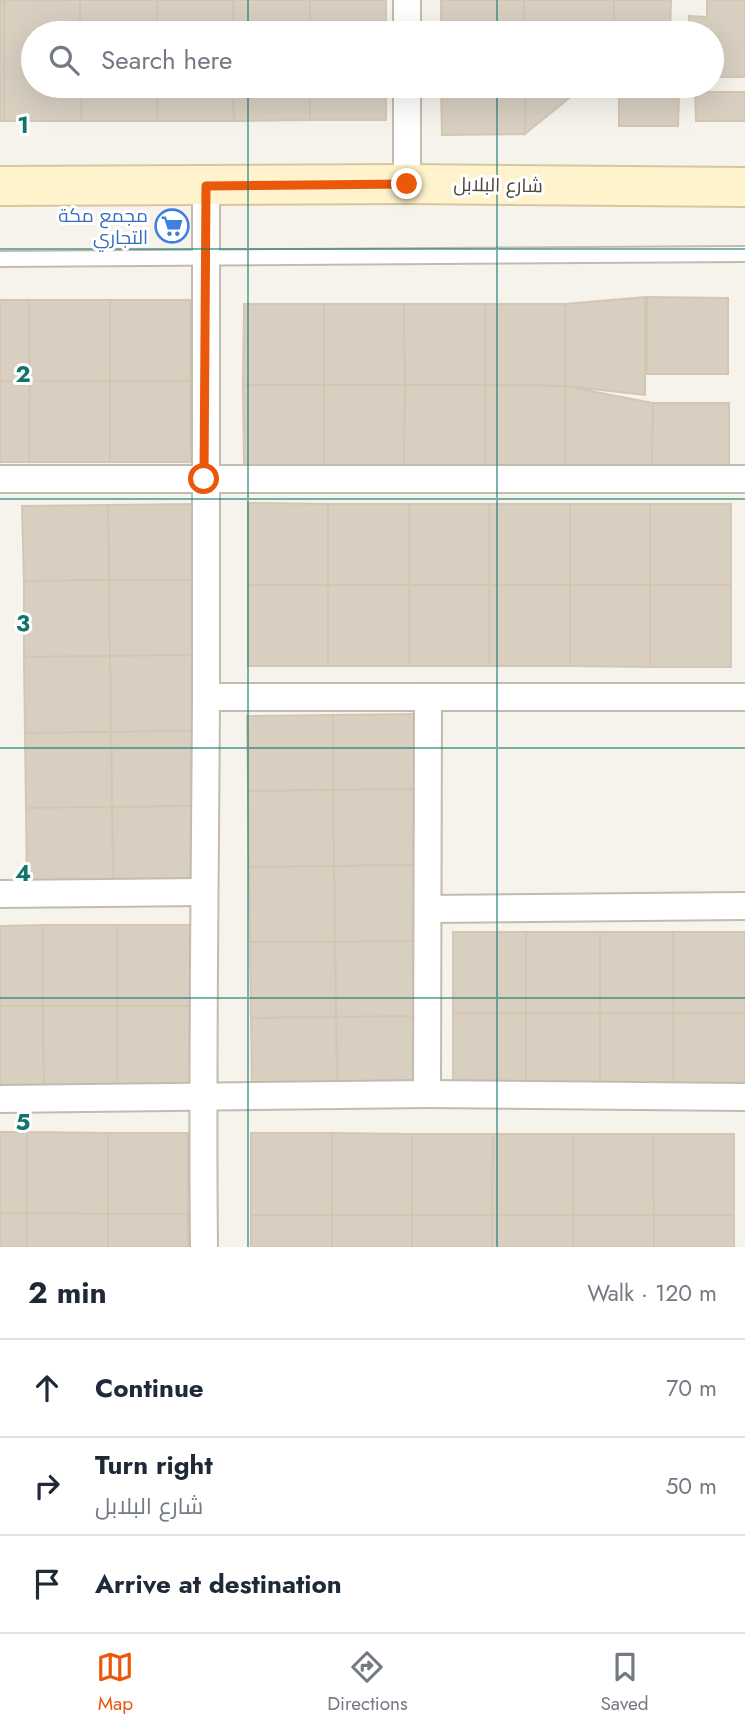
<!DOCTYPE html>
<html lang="en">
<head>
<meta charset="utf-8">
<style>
  body { margin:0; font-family:Jost,Cairo,sans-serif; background:#f6f6f7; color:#1f2937 }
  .stop { position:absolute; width:21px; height:21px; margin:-16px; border:5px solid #ea580c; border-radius:50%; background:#fff }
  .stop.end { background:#ea580c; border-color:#fff; box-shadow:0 2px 7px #0008 }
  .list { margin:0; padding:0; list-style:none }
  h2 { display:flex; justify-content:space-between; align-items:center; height:91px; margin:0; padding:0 28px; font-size:30px }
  h2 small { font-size:23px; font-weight:400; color:#747a83 }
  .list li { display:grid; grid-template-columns:46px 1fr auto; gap:21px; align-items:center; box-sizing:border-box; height:98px; padding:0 28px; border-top:2px solid #e0e1e3 }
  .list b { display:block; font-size:26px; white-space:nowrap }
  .list p { margin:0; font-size:23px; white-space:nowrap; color:#747a83 }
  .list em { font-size:23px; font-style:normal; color:#747a83 }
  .icon { flex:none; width:38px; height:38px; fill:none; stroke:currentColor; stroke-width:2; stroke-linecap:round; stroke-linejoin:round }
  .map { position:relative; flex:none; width:745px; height:1247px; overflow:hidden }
  .search { position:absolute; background:#fff; box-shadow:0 7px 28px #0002; left:21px; right:21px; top:21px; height:77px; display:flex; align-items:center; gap:18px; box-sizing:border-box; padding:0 24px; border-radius:38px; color:#747a83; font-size:26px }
  .sheet { height:385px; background:#fff }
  nav { display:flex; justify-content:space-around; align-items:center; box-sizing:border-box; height:98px; border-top:2px solid #e0e1e3; background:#fff; font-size:19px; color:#747a83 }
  nav a { display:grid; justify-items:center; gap:4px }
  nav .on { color:#ea580c }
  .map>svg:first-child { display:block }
</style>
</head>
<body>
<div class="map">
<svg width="745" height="1247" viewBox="0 0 745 1247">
  <rect width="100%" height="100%" fill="#f6f3ec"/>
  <g fill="#d8cfc1" stroke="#d3c7b4" stroke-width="2">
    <rect x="0" y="0" width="4" height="121"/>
    <path d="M 4,0 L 80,0 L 80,33 L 33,33 L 33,86 L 81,86 L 81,121 L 4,121 Z"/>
    <rect x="80" y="0" width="77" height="33"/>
    <rect x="157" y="0" width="76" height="33"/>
    <rect x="233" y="0" width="77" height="33"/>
    <rect x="310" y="0" width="76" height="33"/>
    <path d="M 441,0 L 524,0 L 525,33 L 441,33 Z"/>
    <path d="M 524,0 L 614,0 L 614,33 L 525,33 Z"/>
    <path d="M 614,0 L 671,0 L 670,33 L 614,33 Z"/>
    <path d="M 707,0 L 745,0 L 745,77 L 712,77 L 712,33 L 689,33 L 689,16 L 707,17 Z"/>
    <rect x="81" y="86" width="76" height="35"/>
    <path d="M 157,86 L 233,86 L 234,121 L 157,121 Z"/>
    <path d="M 233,86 L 310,86 L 310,120 L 234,121 Z"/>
    <rect x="310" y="86" width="76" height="34"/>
    <path d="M 441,86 L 525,86 L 525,134 L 442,135 Z"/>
    <path d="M 525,86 L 584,86 L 525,134 Z"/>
    <path d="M 695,92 L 745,92 L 745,121 L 696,121 Z"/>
    <path d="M 619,93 L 679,94 L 678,126 L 619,126 Z"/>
    <path d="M 645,297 L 645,395 L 565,386 L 565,304 Z"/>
    <path d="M 647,297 L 728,298 L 728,374 L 647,374 Z"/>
    <path d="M 0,300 L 29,300 L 30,381 L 0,381 Z"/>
    <path d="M 29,300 L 110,300 L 110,381 L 30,381 Z"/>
    <rect x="110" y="300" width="80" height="81"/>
    <path d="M 244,304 L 324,304 L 324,385 L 243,385 Z"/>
    <path d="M 324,304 L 404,304 L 405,385 L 324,385 Z"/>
    <path d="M 404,304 L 485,304 L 485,385 L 405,385 Z"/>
    <path d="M 485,304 L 565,304 L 565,386 L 485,385 Z"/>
    <path d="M 0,381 L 30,381 L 29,462 L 0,462 Z"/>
    <path d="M 30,381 L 110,381 L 110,462 L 29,462 Z"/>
    <path d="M 110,381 L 190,381 L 191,462 L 110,462 Z"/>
    <path d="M 243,385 L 324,385 L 324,467 L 244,466 Z"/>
    <path d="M 324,385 L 405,385 L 404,467 L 324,467 Z"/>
    <path d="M 405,385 L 485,385 L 485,467 L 404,467 Z"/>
    <path d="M 485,385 L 565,386 L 565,467 L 485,467 Z"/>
    <path d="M 565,386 L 653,403 L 652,468 L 565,467 Z"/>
    <path d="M 653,403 L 729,403 L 729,468 L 652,468 Z"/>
    <path d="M 248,503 L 328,504 L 328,585 L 248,585 Z"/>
    <path d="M 194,504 L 195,580 L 109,580 L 108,505 Z"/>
    <rect x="328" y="504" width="81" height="81"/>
    <rect x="409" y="504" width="80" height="81"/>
    <rect x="489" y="504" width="81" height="81"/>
    <rect x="570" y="504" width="80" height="81"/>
    <rect x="650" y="504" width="81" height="81"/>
    <path d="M 108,505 L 109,580 L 24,581 L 22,506 Z"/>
    <path d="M 109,580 L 110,656 L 24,657 L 24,581 Z"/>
    <path d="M 109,580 L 195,580 L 195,655 L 110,656 Z"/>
    <rect x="248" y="585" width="80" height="81"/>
    <rect x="328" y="585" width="81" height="81"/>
    <rect x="409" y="585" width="80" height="81"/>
    <rect x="489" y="585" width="81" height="81"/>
    <path d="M 570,585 L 650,585 L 650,667 L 570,666 Z"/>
    <rect x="650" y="585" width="81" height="82"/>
    <path d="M 195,655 L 196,731 L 111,732 L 110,656 Z"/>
    <path d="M 110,656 L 111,732 L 25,733 L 24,657 Z"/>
    <path d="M 418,714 L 419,789 L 333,790 L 333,715 Z"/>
    <path d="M 333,715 L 333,790 L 248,791 L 247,716 Z"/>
    <path d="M 196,731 L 197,806 L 112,807 L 111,732 Z"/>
    <path d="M 111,732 L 112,807 L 26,808 L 25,733 Z"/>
    <path d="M 419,789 L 420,865 L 334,866 L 333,790 Z"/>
    <path d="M 333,790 L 334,866 L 249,867 L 248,791 Z"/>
    <path d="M 197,806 L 198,882 L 113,883 L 112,807 Z"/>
    <path d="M 112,807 L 113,883 L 27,884 L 26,808 Z"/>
    <path d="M 420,865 L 421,941 L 335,942 L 334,866 Z"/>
    <path d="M 334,866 L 335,942 L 250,942 L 249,867 Z"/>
    <path d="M 43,925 L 43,1006 L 0,1006 L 0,926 Z"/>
    <rect x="43" y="925" width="74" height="81"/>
    <rect x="117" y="925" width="73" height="81"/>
    <rect x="453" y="932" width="73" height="81"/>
    <rect x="526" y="932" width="74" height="81"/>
    <rect x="600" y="932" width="73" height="81"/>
    <rect x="673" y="932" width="72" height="81"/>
    <path d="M 421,941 L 422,1016 L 336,1017 L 335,942 Z"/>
    <path d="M 250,942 L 335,942 L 336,1017 L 251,1018 Z"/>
    <path d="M 0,1006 L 43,1006 L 44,1087 L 0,1087 Z"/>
    <path d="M 43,1006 L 117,1006 L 117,1087 L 44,1087 Z"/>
    <rect x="117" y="1006" width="73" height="81"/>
    <rect x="453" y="1013" width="73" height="81"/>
    <rect x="526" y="1013" width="74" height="81"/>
    <path d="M 600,1013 L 673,1013 L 674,1094 L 600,1094 Z"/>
    <path d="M 673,1013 L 745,1013 L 745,1095 L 674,1094 Z"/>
    <path d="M 422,1016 L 422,1092 L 337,1093 L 336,1017 Z"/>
    <path d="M 336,1017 L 337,1093 L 252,1094 L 251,1018 Z"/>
    <rect x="0" y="1132" width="27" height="81"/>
    <path d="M 27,1132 L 108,1133 L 108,1214 L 27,1213 Z"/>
    <rect x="108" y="1133" width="80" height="81"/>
    <rect x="251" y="1133" width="81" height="82"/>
    <path d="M 332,1133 L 412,1134 L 412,1215 L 332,1215 Z"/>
    <path d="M 412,1134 L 493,1134 L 492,1215 L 412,1215 Z"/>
    <path d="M 493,1134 L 573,1134 L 573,1215 L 492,1215 Z"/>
    <path d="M 573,1134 L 653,1134 L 654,1215 L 573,1215 Z"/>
    <path d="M 653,1134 L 734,1134 L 734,1215 L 654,1215 Z"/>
    <rect x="0" y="1213" width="27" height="34"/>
    <path d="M 27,1213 L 108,1214 L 108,1247 L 27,1247 Z"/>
    <rect x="108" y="1214" width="80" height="33"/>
    <rect x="251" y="1215" width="81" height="32"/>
    <rect x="332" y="1215" width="80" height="32"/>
    <rect x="412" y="1215" width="80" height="32"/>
    <rect x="492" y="1215" width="81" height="32"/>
    <rect x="573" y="1215" width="81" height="32"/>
    <rect x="654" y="1215" width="80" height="32"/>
  </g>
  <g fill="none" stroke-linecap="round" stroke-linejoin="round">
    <defs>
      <path id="lane" d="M 0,259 L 745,254"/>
      <g id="street">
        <path d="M 407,33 L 407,0"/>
        <path d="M 407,184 L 407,86"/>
        <path d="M 0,479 L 745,479"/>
        <path d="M 206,697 L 745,697"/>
        <path d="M 0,894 L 204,892"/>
        <path d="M 428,909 L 745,906"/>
        <path d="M 427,1094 L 428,697"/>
        <path d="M 0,1099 L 427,1094 L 745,1097"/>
        <path d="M 204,1247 C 202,1064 205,881 206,698 C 207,527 205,356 206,186"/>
      </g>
      <path id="secondary" d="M 0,186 L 407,184 L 745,187"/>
    </defs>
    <use href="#lane" stroke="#c2bbae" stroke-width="18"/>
    <use href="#street" stroke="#c2bbae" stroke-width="30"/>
    <use href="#secondary" stroke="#d6c79b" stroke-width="42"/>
    <use href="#lane" stroke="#fff" stroke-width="14"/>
    <use href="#street" stroke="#fff" stroke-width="26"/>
    <use href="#secondary" stroke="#fff3cd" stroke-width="38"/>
  </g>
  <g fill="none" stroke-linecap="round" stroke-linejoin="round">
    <path stroke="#ea580c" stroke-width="9" d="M 204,479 L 206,186 L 407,184"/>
  </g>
  <path fill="none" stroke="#0f766e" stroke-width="2" stroke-opacity="0.55" d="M 248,0 L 248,33M 497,0 L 497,33M 248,86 L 248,1247M 497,86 L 497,1247M 0,249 L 745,249M 0,499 L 745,499M 0,748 L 745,748M 0,998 L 745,998"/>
  <defs>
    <symbol id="supermarket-ring" viewBox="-11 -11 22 22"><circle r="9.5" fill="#fff" stroke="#3f7fe0" stroke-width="1.5"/><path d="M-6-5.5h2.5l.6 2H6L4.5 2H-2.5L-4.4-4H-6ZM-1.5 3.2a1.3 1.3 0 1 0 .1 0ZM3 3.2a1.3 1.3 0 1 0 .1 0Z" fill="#3f7fe0"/></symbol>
  </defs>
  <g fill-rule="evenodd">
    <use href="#supermarket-ring" x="153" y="207" width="38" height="38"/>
  </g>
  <g text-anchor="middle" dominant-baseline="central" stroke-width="6" stroke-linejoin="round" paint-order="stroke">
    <g font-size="19" fill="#4b4439" stroke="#fff">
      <text transform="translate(498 185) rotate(1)">شارع البلابل</text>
    </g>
    <g font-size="19" fill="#366cbe" stroke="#fff" text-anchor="end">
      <text x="148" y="215">مجمع مكة<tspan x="148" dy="22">التجاري</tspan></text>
    </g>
  </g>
  <g font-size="23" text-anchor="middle" font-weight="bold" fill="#0f766e" stroke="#fff" stroke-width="6" stroke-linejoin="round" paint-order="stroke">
    <text x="23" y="133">1</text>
    <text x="23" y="382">2</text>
    <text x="23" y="631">3</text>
    <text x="23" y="881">4</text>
    <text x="23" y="1130">5</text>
  </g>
</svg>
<div class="stop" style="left:204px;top:479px"></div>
<div class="stop end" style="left:407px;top:184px"></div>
<div class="search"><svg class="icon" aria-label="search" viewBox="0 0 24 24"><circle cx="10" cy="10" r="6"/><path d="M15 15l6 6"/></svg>Search here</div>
</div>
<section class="sheet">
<h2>2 min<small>Walk · 120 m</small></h2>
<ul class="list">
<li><svg class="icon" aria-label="ahead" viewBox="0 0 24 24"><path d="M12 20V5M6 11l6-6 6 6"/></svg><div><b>Continue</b></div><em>70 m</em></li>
<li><svg class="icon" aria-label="right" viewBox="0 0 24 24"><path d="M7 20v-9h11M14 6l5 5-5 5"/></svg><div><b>Turn right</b><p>شارع البلابل</p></div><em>50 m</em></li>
<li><svg class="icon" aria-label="arrive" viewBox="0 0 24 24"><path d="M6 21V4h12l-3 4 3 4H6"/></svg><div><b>Arrive at destination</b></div></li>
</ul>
</section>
<nav>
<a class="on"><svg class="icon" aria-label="map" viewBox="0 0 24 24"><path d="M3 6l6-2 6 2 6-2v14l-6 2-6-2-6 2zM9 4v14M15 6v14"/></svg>Map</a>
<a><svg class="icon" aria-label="directions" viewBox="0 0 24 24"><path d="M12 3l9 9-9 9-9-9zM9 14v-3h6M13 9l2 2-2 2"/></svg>Directions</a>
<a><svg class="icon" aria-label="saved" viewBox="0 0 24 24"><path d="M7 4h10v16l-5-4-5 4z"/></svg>Saved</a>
</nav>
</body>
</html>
